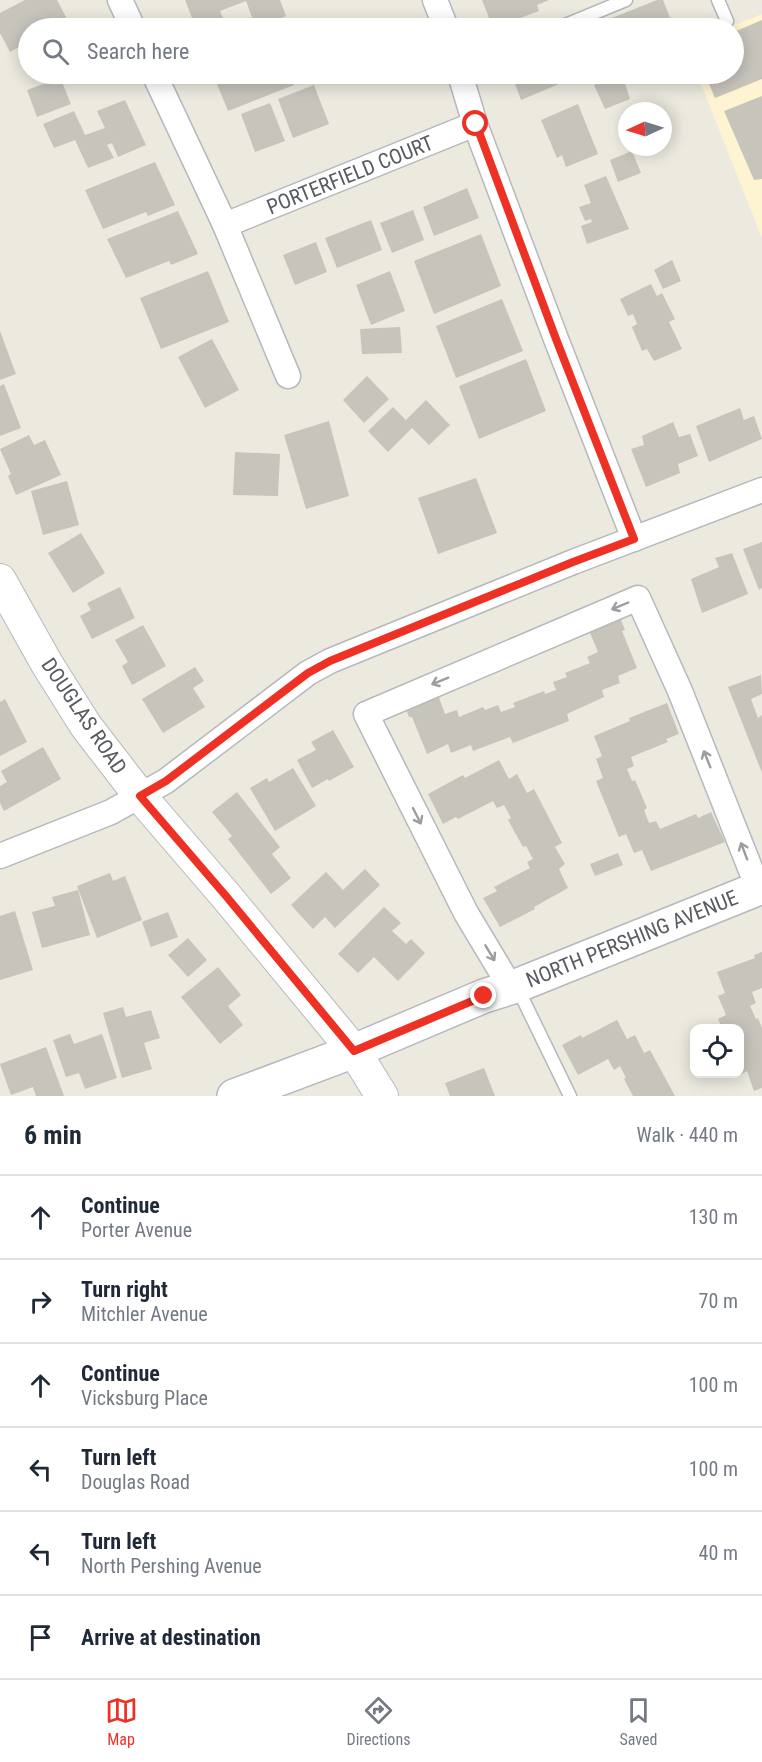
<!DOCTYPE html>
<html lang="en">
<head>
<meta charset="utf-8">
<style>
  body { margin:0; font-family:"Roboto Condensed",sans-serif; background:#f6f6f7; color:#1f2937 }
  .controls { position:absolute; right:18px; bottom:18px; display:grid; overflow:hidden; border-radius:12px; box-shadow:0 3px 15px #0003 }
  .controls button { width:54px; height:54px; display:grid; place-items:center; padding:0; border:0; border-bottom:2px solid #e0e1e3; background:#fff; color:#1f2937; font:30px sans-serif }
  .compass { position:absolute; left:618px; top:102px; width:54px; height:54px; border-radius:50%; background:#fff; box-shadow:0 3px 15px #0003; rotate:266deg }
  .stop { position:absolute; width:18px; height:18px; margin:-14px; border:4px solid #ed3124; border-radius:50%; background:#fff }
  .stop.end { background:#ed3124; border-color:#fff; box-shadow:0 2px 6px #0008 }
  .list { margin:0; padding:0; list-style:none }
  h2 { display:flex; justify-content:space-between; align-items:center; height:78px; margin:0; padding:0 24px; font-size:26px }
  h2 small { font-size:20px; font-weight:400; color:#747a83 }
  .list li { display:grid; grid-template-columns:39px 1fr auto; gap:18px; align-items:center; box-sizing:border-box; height:84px; padding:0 24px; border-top:2px solid #e0e1e3 }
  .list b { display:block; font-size:22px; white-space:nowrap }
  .list p { margin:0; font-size:20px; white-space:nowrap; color:#747a83 }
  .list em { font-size:20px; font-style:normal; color:#747a83 }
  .icon { flex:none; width:33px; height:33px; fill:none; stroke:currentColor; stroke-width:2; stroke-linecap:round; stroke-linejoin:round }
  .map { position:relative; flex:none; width:762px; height:1096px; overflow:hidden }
  .search { position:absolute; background:#fff; box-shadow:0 3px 15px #0003; left:18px; right:18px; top:18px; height:66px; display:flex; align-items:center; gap:15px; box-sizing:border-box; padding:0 21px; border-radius:33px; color:#747a83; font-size:22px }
  .sheet { height:582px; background:#fff }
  nav { display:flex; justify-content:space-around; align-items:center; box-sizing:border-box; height:84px; border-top:2px solid #e0e1e3; background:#fff; font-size:16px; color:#747a83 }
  nav a { display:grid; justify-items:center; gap:3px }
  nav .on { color:#ed3124 }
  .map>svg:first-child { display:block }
</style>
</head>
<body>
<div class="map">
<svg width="762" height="1096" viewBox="0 0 762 1096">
  <rect width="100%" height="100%" fill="#ece9df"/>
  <path fill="#fff4d2" d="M 762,14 L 762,238 L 697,74 L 734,74 L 734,28 L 727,28 Z"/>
  <g fill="#c7c4bc">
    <path d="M 25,0 L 57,0 L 68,21 L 54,28 L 28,28 L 28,42 L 10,52 L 0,33 L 0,13 Z"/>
    <path d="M 185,0 L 280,0 L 286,16 L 256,28 L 246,1 L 220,11 L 227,28 L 196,28 Z"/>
    <path d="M 482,0 L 549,0 L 537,5 L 539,11 L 493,28 Z"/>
    <path d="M 657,0 L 663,0 L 674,28 L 587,28 Z"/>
    <path d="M 762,20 L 762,79 L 715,98 L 705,74 L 734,74 L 734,32 Z"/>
    <path d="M 46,74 L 69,74 L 60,77 L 71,104 L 37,117 L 27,90 L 49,82 Z"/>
    <path d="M 213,74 L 290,74 L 294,85 L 228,111 Z"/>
    <path d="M 511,74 L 564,74 L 566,81 L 521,100 Z"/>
    <path d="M 622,74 L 630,99 L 605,109 L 594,85 Z"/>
    <path d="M 314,85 L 329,124 L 293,138 L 278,99 Z"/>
    <path d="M 762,96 L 762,179 L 754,180 L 724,111 Z"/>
    <path d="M 125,100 L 146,145 L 118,157 L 112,143 L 107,145 L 114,158 L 88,168 L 75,140 L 54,148 L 43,124 L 74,111 L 85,135 L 105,128 L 97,111 Z"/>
    <path d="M 270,103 L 285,141 L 255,152 L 241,114 Z"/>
    <path d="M 578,104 L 598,154 L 566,167 L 562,155 L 557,158 L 541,120 Z"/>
    <path d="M 632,151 L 641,173 L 618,182 L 610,160 Z"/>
    <path d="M 155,162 L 175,205 L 148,216 L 146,212 L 103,229 L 85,190 Z"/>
    <path d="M 606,176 L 629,229 L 587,244 L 581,226 L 592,222 L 591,219 L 585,221 L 579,207 L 591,203 L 584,185 Z"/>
    <path d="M 467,188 L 479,218 L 434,236 L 423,207 Z"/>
    <path d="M 413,210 L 424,240 L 392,253 L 380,223 Z"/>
    <path d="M 178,211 L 198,254 L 171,265 L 169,261 L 126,278 L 107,239 Z"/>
    <path d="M 371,220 L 382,250 L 337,268 L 325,238 Z"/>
    <path d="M 481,234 L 501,286 L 434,314 L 414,261 Z"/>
    <path d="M 316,242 L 327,272 L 295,285 L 283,255 Z"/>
    <path d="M 672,260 L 681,281 L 663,289 L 654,270 Z"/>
    <path d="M 208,271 L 229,322 L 161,349 L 140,298 Z"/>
    <path d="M 390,271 L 405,311 L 371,325 L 356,285 Z"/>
    <path d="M 651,284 L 657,296 L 662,293 L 675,319 L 669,322 L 682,349 L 654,361 L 647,349 L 642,351 L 632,327 L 637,324 L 633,314 L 628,316 L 620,299 Z"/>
    <path d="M 502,299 L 523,351 L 456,378 L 436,326 Z"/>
    <path d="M 400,327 L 402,353 L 362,354 L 360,329 Z"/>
    <path d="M 0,331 L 16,374 L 0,380 Z"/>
    <path d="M 212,339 L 239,390 L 205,408 L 178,357 Z"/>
    <path d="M 526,359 L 546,411 L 479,439 L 459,386 Z"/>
    <path d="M 367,376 L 389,399 L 364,423 L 343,400 Z"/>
    <path d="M 4,384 L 21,428 L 0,436 L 0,386 Z"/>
    <path d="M 426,400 L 450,425 L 429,445 L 412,428 L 388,452 L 368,431 L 393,407 L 406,420 Z"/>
    <path d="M 740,408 L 744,420 L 754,416 L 762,439 L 709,462 L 696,426 Z"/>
    <path d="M 329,421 L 349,496 L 306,509 L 284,435 Z"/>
    <path d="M 673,422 L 679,437 L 690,434 L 698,456 L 678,464 L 680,473 L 646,487 L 631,449 L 644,445 L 642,436 Z"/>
    <path d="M 29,435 L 34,445 L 45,440 L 61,475 L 16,495 L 8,476 L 11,474 L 0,449 Z"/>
    <path d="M 235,452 L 280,454 L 278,496 L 233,495 Z"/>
    <path d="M 476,478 L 497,533 L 438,554 L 418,498 Z"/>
    <path d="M 67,481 L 79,525 L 43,535 L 31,491 Z"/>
    <path d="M 81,533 L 105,573 L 73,593 L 48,553 Z"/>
    <path d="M 762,542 L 762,588 L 759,590 L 743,549 Z"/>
    <path d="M 732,553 L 748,594 L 702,613 L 691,579 L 719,567 L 715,558 Z"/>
    <path d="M 120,587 L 135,618 L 92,639 L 80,616 L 91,610 L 87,603 Z"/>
    <path d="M 617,610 L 625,630 L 622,631 L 637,668 L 618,676 L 620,683 L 602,690 L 604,697 L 567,714 L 569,721 L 513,743 L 510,737 L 473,751 L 471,745 L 451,753 L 448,744 L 427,754 L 412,717 L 409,717 L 402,700 L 435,687 L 445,714 L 457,710 L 459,717 L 483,707 L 485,710 L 498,705 L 501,712 L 515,707 L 513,703 L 544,691 L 545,694 L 556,690 L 553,682 L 567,677 L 565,673 L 590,663 L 587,657 L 598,652 L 586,623 Z"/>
    <path d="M 143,625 L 166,666 L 132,685 L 122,666 L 128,662 L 115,640 Z"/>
    <path d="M 195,667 L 204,681 L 193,688 L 205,707 L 163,733 L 142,699 Z"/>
    <path d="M 761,675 L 762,694 L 751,699 L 758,718 L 762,715 L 762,773 L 728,687 Z"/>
    <path d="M 5,699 L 27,742 L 0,756 L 0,702 Z"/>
    <path d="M 667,703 L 679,734 L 666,739 L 668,742 L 631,757 L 634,766 L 627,769 L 632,781 L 635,780 L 647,808 L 644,810 L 649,823 L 656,821 L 660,829 L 696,814 L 698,818 L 711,812 L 725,842 L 651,871 L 642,850 L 634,853 L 626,834 L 619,837 L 596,781 L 603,778 L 596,759 L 602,756 L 594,736 L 630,721 L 629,718 Z"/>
    <path d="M 333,730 L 354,767 L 329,781 L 328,779 L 312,788 L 297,760 L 316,750 L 311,742 Z"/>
    <path d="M 43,747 L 61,779 L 4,811 L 0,803 L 0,786 L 7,782 L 1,771 Z"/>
    <path d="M 499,760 L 509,779 L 517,774 L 527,793 L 534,789 L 562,843 L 555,847 L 565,864 L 559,869 L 568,888 L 534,907 L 535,909 L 500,927 L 483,898 L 497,891 L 494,887 L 530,868 L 527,862 L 533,859 L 526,846 L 523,847 L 508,820 L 511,818 L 504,805 L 497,808 L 493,801 L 458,819 L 456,817 L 443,824 L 428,794 L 463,775 L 465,778 Z"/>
    <path d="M 293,768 L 316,806 L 275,831 L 250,788 L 267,778 L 269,782 Z"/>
    <path d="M 237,792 L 280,847 L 272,854 L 291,878 L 271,894 L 228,839 L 232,836 L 212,812 Z"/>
    <path d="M 618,853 L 623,865 L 595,876 L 590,864 Z"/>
    <path d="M 365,869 L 380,885 L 335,928 L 325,917 L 313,929 L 291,905 L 326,872 L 343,890 Z"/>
    <path d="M 110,873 L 113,881 L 125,876 L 142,920 L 97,938 L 77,886 Z"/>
    <path d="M 78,890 L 90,935 L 42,948 L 32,912 L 55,906 L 52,897 Z"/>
    <path d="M 384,907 L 401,923 L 392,931 L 406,944 L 411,939 L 425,953 L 398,981 L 374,957 L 358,973 L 338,954 Z"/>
    <path d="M 15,911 L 33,970 L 0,980 L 0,916 Z"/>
    <path d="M 168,912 L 178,937 L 151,947 L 142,922 Z"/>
    <path d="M 188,938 L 207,960 L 188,977 L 168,955 Z"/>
    <path d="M 762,952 L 762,988 L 752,992 L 756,1003 L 750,1006 L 756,1019 L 758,1018 L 762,1028 L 762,1088 L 754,1091 L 747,1071 L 740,1075 L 740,1028 L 722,1028 L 718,1019 L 726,1015 L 718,996 L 725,993 L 717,972 L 755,958 L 754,955 Z"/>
    <path d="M 218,967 L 241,995 L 228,1006 L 243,1025 L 220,1044 L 181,997 Z"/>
    <path d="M 123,1007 L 126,1017 L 151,1010 L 160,1038 L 144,1043 L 152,1069 L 122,1078 L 103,1013 Z"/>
    <path d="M 617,1020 L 627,1039 L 635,1035 L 644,1053 L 650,1050 L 675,1096 L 633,1096 L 624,1079 L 626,1078 L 620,1066 L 614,1070 L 608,1059 L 578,1075 L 562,1045 L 581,1035 L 582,1038 Z"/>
    <path d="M 70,1034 L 74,1044 L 102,1034 L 117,1078 L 85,1089 L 79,1073 L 66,1077 L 53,1040 Z"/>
    <path d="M 46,1047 L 64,1096 L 36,1096 L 33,1087 L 11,1095 L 0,1064 Z"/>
    <path d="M 484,1068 L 495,1096 L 450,1096 L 445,1083 Z"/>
  </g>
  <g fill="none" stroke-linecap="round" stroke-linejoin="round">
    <defs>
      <g id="service">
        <path d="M 718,0 L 727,21"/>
        <path d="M 558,28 L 626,0"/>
        <path d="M 517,987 L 570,1096"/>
      </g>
      <g id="minor">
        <path d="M 120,0 L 133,28"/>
        <path d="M 435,0 L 446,28"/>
        <path d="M 154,74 L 225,225 L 475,124"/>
        <path d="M 460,74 L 475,124 L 556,339 L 634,539"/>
        <path d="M 225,225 L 288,376"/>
        <path d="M 0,856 L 111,812 L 166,781 L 308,673 L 330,661 L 573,562 L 762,490"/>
        <path d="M 511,988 L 466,913 L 366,714 L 638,598 L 680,691 L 758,888"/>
      </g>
      <path id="tertiary" d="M 0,580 L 47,664 L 86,726 L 140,796 L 226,896 L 354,1051 L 382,1096"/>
      <path id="secondary" d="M 234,1096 L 354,1051 L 484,996 L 516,986 L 762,887"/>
    </defs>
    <use href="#service" stroke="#b5b8bd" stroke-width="15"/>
    <use href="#minor" stroke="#b5b8bd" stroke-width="27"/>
    <use href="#tertiary" stroke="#b5b8bd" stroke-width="34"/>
    <use href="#secondary" stroke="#b5b9bf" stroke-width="36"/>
    <use href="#service" stroke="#fff" stroke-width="12"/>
    <use href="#minor" stroke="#fff" stroke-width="24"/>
    <use href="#tertiary" stroke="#fff" stroke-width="32"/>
    <use href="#secondary" stroke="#fff" stroke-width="33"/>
  </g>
  <defs><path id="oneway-shaft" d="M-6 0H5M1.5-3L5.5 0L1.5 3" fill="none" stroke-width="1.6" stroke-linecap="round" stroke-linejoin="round" transform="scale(1.5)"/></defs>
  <g stroke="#9b9da0">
    <use href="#oneway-shaft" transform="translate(620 606) rotate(157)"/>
    <use href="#oneway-shaft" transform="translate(440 681) rotate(158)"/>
    <use href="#oneway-shaft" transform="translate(707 759) rotate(-112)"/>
    <use href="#oneway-shaft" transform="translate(417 816) rotate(63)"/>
    <use href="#oneway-shaft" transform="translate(744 851) rotate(-111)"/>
    <use href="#oneway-shaft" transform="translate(490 953) rotate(59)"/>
  </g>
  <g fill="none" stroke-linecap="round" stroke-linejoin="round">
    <path stroke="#ed3124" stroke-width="8" d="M 476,124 L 556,339 L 634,539 L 573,562 L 330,661 L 308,673 L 166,781 L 140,796 L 226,896 L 354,1051 L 484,996"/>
  </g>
  <g text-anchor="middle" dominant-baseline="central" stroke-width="4.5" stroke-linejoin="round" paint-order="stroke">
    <g font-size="21" fill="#585c61" stroke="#fff">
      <text transform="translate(350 175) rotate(-22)">PORTERFIELD COURT</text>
      <text transform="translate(84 716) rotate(56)">DOUGLAS ROAD</text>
      <text transform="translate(632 939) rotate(-22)">NORTH PERSHING AVENUE</text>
    </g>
  </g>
</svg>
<div class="controls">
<button><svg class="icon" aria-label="locate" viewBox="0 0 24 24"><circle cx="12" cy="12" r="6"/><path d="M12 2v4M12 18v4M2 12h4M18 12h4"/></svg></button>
</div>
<svg class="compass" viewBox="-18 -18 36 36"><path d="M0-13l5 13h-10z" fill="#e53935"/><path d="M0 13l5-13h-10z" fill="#747a83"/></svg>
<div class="stop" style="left:476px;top:124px"></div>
<div class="stop end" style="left:484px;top:996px"></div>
<div class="search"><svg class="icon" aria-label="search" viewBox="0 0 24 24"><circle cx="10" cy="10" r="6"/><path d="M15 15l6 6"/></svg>Search here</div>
</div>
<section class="sheet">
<h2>6 min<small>Walk · 440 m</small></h2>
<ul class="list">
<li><svg class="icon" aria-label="ahead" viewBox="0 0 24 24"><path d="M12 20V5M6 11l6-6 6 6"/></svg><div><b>Continue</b><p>Porter Avenue</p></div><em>130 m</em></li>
<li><svg class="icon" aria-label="right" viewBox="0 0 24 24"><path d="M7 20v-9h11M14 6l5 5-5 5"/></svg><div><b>Turn right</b><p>Mitchler Avenue</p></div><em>70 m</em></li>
<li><svg class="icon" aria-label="ahead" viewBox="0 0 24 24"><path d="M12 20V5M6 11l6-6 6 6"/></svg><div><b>Continue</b><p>Vicksburg Place</p></div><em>100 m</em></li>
<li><svg class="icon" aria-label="left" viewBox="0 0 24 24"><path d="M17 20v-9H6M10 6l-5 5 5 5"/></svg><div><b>Turn left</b><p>Douglas Road</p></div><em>100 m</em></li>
<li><svg class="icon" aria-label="left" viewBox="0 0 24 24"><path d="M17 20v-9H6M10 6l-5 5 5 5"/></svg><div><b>Turn left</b><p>North Pershing Avenue</p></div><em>40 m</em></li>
<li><svg class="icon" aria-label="arrive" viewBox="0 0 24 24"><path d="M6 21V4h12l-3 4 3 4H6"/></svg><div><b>Arrive at destination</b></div></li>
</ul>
</section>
<nav>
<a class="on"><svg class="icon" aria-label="map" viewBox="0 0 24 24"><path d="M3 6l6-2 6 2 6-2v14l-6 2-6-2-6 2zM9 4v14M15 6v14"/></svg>Map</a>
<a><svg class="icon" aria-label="directions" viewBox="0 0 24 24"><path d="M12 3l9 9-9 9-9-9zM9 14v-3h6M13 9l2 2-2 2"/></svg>Directions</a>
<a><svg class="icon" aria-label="saved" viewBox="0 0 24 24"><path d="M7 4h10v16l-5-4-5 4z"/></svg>Saved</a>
</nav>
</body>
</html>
